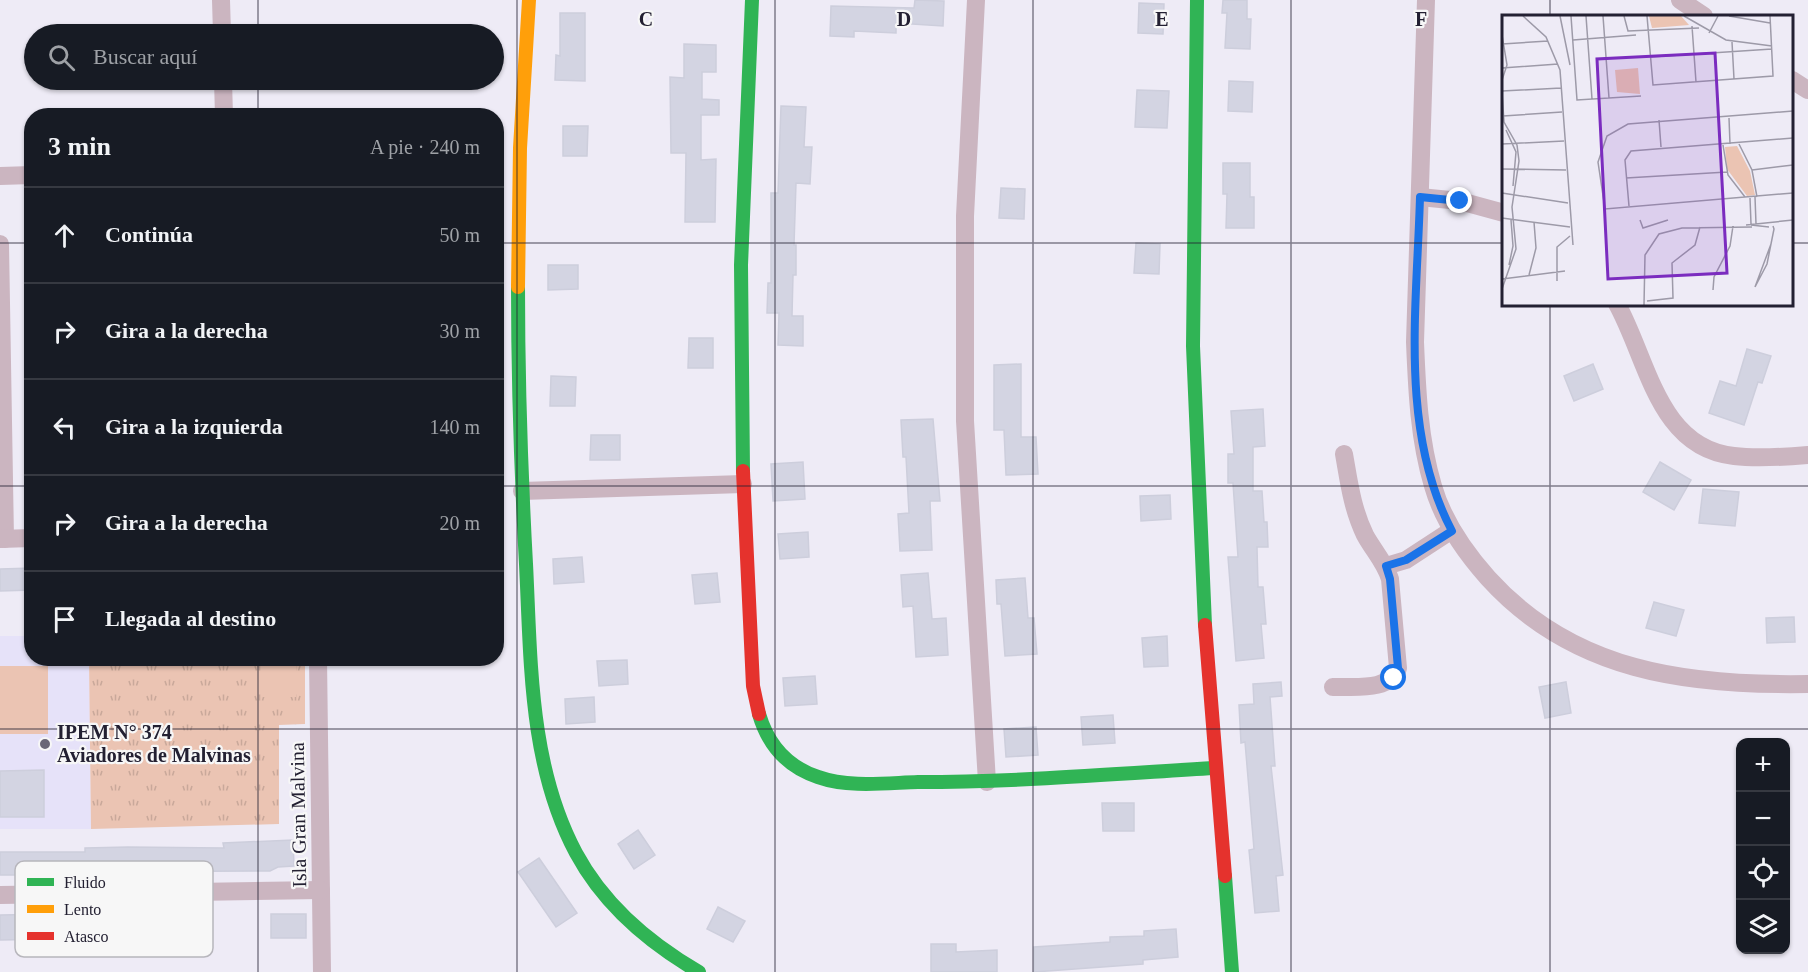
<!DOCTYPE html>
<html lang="es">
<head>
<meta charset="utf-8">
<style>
  body { margin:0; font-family:"Times New Roman",serif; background:#20242c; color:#f1f3f6 }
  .controls { position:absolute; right:18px; bottom:18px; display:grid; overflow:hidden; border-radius:12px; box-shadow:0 2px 4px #0004 }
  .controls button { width:54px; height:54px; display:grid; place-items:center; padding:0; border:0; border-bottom:2px solid #363941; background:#171b24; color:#f1f3f6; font:30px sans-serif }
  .stop { position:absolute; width:18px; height:18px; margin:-14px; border:4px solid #1a73e8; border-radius:50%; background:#fff }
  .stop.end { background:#1a73e8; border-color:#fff; box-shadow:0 2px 6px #0008 }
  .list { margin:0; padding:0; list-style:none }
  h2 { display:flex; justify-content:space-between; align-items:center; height:78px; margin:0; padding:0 24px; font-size:26px }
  h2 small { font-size:20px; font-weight:400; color:#9ea1a6 }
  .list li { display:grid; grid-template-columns:39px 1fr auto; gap:18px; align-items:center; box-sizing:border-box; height:96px; padding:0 24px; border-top:2px solid #363941 }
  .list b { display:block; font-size:22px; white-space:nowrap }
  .list em { font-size:20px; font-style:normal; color:#9ea1a6 }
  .icon { flex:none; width:33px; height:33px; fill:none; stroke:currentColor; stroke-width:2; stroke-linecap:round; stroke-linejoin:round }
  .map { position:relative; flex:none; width:1808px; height:972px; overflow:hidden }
  .search { position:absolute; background:#171b24; box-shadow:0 2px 4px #0004; left:24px; top:24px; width:480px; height:66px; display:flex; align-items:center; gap:15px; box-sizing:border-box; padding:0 21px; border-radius:33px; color:#9ea1a6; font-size:22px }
  .panel { position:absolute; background:#171b24; box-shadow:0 2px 4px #0004; left:24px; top:108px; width:480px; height:558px; border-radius:24px }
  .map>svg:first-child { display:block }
</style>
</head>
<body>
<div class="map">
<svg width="1808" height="972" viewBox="0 0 1808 972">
  <defs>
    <pattern id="grass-tufts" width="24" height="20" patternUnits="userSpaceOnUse" patternTransform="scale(1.5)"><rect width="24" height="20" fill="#ebc4b3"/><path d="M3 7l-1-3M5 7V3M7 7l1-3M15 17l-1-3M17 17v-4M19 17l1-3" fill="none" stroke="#c9a89a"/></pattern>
  </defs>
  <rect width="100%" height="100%" fill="#eeebf6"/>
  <path fill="#e6e2f9" d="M 0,636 L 31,636 L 32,658 L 89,659 L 91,829 L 0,829 Z"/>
  <path fill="url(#grass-tufts)" d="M 89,659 L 305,659 L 305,724 L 279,725 L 279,824 L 91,829 Z"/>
  <g fill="#ebc4b3">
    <rect x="261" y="659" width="35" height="38"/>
    <rect x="0" y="666" width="48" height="68"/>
  </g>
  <g fill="#d3d4e2" stroke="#cdcedc" stroke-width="1.5">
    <path d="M 915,0 L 944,1 L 943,26 L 896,23 L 896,33 L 854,31 L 854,37 L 830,36 L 831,6 L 914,8 Z"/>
    <path d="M 1223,0 L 1247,0 L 1247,19 L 1251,19 L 1250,49 L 1225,48 L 1227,13 L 1222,13 Z"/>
    <path d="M 1139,3 L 1164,4 L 1163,34 L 1138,33 Z"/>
    <path d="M 560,13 L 585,13 L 585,81 L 555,80 L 556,55 L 560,56 Z"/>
    <path d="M 684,44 L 716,45 L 716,72 L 702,72 L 702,99 L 719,100 L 719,115 L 701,115 L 701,160 L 716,159 L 715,222 L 685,222 L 686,153 L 671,153 L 670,77 L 684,78 Z"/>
    <path d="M 1229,81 L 1253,82 L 1252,112 L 1228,111 Z"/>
    <path d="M 1137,90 L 1169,91 L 1167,128 L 1135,127 Z"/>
    <path d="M 781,106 L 806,107 L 804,147 L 812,147 L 810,184 L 796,183 L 794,245 L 796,245 L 796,275 L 793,275 L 792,316 L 803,316 L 803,346 L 778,345 L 779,313 L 767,313 L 768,283 L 771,283 L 771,193 L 778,193 Z"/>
    <path d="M 563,126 L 588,126 L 587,156 L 563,156 Z"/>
    <path d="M 1223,163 L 1250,163 L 1250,197 L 1254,197 L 1254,228 L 1226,228 L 1227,194 L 1223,194 Z"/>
    <path d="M 1001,188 L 1025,189 L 1024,219 L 999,218 Z"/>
    <path d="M 1136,243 L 1160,244 L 1159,274 L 1134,273 Z"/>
    <path d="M 548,265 L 578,265 L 578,289 L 548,290 Z"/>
    <path d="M 689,338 L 713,338 L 713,368 L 688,368 Z"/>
    <path d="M 1747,349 L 1771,356 L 1762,383 L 1758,382 L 1744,425 L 1709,413 L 1720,381 L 1736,386 Z"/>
    <path d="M 1021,364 L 1021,437 L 1036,437 L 1038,474 L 1006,475 L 1004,430 L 994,430 L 994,365 Z"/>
    <path d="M 1593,364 L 1603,389 L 1574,401 L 1564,376 Z"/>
    <path d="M 551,376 L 576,377 L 575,406 L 550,406 Z"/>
    <path d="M 1263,409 L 1265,446 L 1253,447 L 1253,491 L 1262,491 L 1264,522 L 1267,522 L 1268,547 L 1257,547 L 1258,587 L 1263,587 L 1266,624 L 1261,624 L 1264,658 L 1236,661 L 1228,557 L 1238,557 L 1233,483 L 1228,483 L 1228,454 L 1234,454 L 1231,411 Z"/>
    <path d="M 933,419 L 940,501 L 930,501 L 932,550 L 900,551 L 898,514 L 909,513 L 906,457 L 903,457 L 901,420 Z"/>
    <path d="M 591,435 L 620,435 L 620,460 L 590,460 Z"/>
    <path d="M 803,462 L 805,499 L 773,501 L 771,464 Z"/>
    <path d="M 1660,462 L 1691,480 L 1674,510 L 1643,492 Z"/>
    <path d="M 1703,489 L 1739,492 L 1735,526 L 1699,523 Z"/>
    <path d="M 1170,495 L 1171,519 L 1141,521 L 1140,496 Z"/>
    <path d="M 808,532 L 809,557 L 780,559 L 778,534 Z"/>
    <path d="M 582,557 L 584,582 L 554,584 L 553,559 Z"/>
    <path d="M 32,568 L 32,590 L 0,591 L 0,569 Z"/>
    <path d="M 717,573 L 720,602 L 695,604 L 692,575 Z"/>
    <path d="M 928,573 L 932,619 L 946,618 L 948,655 L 916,657 L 913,606 L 903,607 L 901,575 Z"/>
    <path d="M 1025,578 L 1028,618 L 1034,618 L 1037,654 L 1005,656 L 1001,604 L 997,604 L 996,580 Z"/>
    <path d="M 1654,602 L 1684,610 L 1676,636 L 1646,628 Z"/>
    <path d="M 1794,617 L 1795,642 L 1767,643 L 1766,618 Z"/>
    <path d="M 1167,636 L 1168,666 L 1144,667 L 1142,638 Z"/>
    <path d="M 627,660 L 628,684 L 599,686 L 597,661 Z"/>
    <path d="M 815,676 L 817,704 L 785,706 L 783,678 Z"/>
    <path d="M 1281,682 L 1282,696 L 1270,697 L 1275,766 L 1271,766 L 1283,875 L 1276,876 L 1279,911 L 1255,913 L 1249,850 L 1254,849 L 1245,742 L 1241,743 L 1239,705 L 1254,704 L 1253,684 Z"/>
    <path d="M 1566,682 L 1571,713 L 1545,718 L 1539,687 Z"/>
    <path d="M 594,697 L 595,722 L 566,724 L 565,699 Z"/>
    <path d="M 1113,715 L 1115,743 L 1083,745 L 1081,717 Z"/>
    <path d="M 1036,727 L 1038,755 L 1006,757 L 1004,729 Z"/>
    <path d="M 44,770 L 44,817 L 0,817 L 0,771 Z"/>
    <path d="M 1102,803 L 1134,803 L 1134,831 L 1103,831 Z"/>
    <path d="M 638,830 L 655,855 L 634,869 L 618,844 Z"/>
    <path d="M 293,840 L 294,866 L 278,867 L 270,871 L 68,872 L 68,875 L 0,875 L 0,852 L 85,852 L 85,848 L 128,847 L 224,848 L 223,843 Z"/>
    <path d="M 539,858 L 577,913 L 556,927 L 518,872 Z"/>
    <path d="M 718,907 L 745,921 L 733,942 L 707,929 Z"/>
    <path d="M 56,914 L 56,939 L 0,940 L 0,915 Z"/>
    <rect x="271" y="914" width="35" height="24"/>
    <path d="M 1176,929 L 1178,957 L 1143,960 L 1143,964 L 1034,972 L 1034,947 L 1110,942 L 1110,937 L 1144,936 L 1144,931 Z"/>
    <path d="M 931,944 L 956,944 L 956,952 L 997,950 L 997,972 L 931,972 Z"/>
  </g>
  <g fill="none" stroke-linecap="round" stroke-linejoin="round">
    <g stroke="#cbb5c0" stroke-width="18">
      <path d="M 221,0 L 222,34"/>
      <path d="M 976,0 L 965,216 L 965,421 L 987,782"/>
      <path d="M 1426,0 L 1415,342 C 1417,391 1419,439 1433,486 C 1443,521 1464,551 1488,578 C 1573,672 1688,686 1808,684"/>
      <path d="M 1680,0 L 1704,16"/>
      <path d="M 223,80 L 224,116"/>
      <path d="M 1792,80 L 1808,90"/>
      <path d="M 0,176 L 32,175"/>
      <path d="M 1420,197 L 1460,201 L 1504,213"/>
      <path d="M 0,244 L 5,539"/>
      <path d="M 1617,304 C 1648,360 1658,448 1734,456 C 1758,459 1784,457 1808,455"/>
      <path d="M 522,491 L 743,484"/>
      <path d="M 0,539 L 32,538"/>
      <path d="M 1386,566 L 1406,560 L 1452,530"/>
      <path d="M 318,658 L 322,972"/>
      <path d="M 1333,687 C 1355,686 1389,692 1398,668 L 1390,579 C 1385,562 1373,550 1365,535 C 1352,508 1349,482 1344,454"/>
      <path d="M 0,895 L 321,890"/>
    </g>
    <g stroke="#30b455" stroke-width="14">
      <path d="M 1197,0 L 1193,346 L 1205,625"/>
      <path d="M 518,287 C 518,379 521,472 526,564 C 531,662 529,765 576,853 C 604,905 649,943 699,972"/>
      <path d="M 743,471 L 741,265 L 752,0"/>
      <path d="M 759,714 C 768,745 788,767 818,777 C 849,788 886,783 918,782 C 1017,782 1115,774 1214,768"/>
      <path d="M 1225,876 L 1232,972"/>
    </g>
    <path stroke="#ff9f0a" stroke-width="14" d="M 518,287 L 520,148 L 529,0"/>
    <g stroke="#e5322d" stroke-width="14">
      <path d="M 743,471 L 753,686 L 759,714"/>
      <path d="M 1205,625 L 1225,876"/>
    </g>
  </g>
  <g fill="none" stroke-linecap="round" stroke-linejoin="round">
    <path stroke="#1a73e8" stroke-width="8" d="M 1394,678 L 1398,668 L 1390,579 L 1386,566 L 1406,560 L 1452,531 C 1399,431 1417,306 1420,197 L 1460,201"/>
  </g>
  <path fill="none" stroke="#232032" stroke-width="1.5" stroke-opacity="0.55" d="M 258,0 L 258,34M 517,0 L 517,972M 775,0 L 775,972M 1033,0 L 1033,972M 1291,0 L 1291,972M 1550,0 L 1550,16M 258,80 L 258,116M 0,243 L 32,243M 496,243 L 1504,243M 1792,243 L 1808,243M 1550,304 L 1550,972M 0,486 L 32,486M 496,486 L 1808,486M 258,658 L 258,972M 0,729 L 1808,729"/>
  <circle fill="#6a6777" stroke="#f7f7f7" stroke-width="2" cx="45" cy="744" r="6"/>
  <g text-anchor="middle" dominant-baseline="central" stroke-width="4.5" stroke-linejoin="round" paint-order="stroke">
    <g font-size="20" font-weight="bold" fill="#232032" stroke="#f7f7f7" text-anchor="start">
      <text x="57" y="732">IPEM N° 374<tspan x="57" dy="23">Aviadores de Malvinas</tspan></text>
    </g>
    <g font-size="20" fill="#232032" stroke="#f7f7f7">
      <text transform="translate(298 815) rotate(-91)">Isla Gran Malvina</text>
    </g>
  </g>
  <g transform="translate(1502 15)">
    <rect width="291" height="291" fill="#eeebf6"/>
    <path d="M 147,1 L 179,1 L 187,10 L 150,13 ZM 136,53 L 138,79 L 115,77 L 113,55 ZM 235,131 L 248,156 L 253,180 L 245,181 L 225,154 L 223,132 Z" fill="#ebc4b3"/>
    <path fill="none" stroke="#9d9aa8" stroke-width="1.5" d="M 21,1 L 44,22 L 58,55 L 71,230M 58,1 L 68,50M 69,1 L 75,85 L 139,81M 84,1 L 90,84M 101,1 L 107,83M 122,1 L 126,16 L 197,13M 145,1 L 151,70 L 271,61 L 268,1M 182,1 L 224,25 L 270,31M 227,1 L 268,8M 190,11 L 194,67M 207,18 L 216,1M 0,20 L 5,50 L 0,65M 71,25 L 134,20M 230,27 L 232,64M 0,29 L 46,26M 148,42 L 270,34M 0,53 L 56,49M 0,58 L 0,28M 0,76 L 59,73M 0,77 L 2,107 L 15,130 L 17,146 L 10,192 L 14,234 L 0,274M 291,96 L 126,109 L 105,121 L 96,147 L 103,194 L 291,178M 1,101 L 60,97M 227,103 L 228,129M 157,105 L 159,132M 4,115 L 14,137 L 11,171M 0,129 L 62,126M 237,129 L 250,155 L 255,182M 221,130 L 226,160 L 243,182M 0,154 L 64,155M 250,155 L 291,150M 124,163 L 225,157M 0,178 L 66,188M 253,182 L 254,209M 248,183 L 249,209M 127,191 L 123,145 L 129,136 L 291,123M 0,203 L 68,212M 138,205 L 141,213 L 166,205M 244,210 L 291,205M 249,210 L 267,212M 269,229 L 253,272 L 265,249 L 272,214 L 271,211M 7,250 L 11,231 L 9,205M 27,260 L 34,233 L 32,207M 0,264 L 63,256M 55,266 L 55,232 L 68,221M 211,275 L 212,262 L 228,231 L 231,211M 145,286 L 171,283 L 170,248 L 193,230 L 198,212M 142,290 L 143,240 L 157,219 L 180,213 L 250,212"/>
    <path fill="#7b2cbf" fill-opacity="0.15" stroke="#7b2cbf" stroke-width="3" d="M 213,38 L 225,258 L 106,264 L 95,44 Z"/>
    <rect width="291" height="291" fill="none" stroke="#232032" stroke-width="3"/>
  </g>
  <rect x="15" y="861" width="198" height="96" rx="9" fill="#f7f7f7" stroke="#b7b6bc" stroke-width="1.5"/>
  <rect x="27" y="878" width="27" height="8" fill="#30b455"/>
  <rect x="27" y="905" width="27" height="8" fill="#ff9f0a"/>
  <rect x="27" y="932" width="27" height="8" fill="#e5322d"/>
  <g font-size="16" fill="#232032">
    <text x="64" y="888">Fluido</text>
    <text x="64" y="915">Lento</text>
    <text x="64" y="942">Atasco</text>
  </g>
  <g font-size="20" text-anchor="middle" font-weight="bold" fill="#232032" stroke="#f7f7f7" stroke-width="4.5" stroke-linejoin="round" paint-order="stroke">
    <text x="646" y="26">C</text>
    <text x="904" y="26">D</text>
    <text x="1162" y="26">E</text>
    <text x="1421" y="26">F</text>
  </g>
</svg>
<div class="controls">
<button>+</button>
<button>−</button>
<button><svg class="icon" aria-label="locate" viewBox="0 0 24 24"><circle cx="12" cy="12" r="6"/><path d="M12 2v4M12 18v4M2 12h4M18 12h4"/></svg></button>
<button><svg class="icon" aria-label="layers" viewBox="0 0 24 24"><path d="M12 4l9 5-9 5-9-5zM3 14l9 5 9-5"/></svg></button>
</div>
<div class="stop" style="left:1394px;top:678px"></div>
<div class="stop end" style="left:1460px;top:201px"></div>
<div class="search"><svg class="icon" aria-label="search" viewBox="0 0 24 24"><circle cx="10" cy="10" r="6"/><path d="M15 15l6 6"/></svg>Buscar aquí</div>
<section class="panel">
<h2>3 min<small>A pie · 240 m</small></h2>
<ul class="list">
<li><svg class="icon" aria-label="ahead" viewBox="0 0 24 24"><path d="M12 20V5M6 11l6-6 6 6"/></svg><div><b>Continúa</b></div><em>50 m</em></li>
<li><svg class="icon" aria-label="right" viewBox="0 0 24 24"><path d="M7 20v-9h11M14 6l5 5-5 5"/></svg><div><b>Gira a la derecha</b></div><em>30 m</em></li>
<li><svg class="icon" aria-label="left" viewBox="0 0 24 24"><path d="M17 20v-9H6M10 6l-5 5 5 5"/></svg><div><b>Gira a la izquierda</b></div><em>140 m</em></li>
<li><svg class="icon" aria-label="right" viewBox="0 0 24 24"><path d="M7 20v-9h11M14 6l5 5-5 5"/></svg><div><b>Gira a la derecha</b></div><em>20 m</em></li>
<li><svg class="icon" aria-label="arrive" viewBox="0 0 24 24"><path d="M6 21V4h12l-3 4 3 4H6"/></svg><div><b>Llegada al destino</b></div></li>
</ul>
</section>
</div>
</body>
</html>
